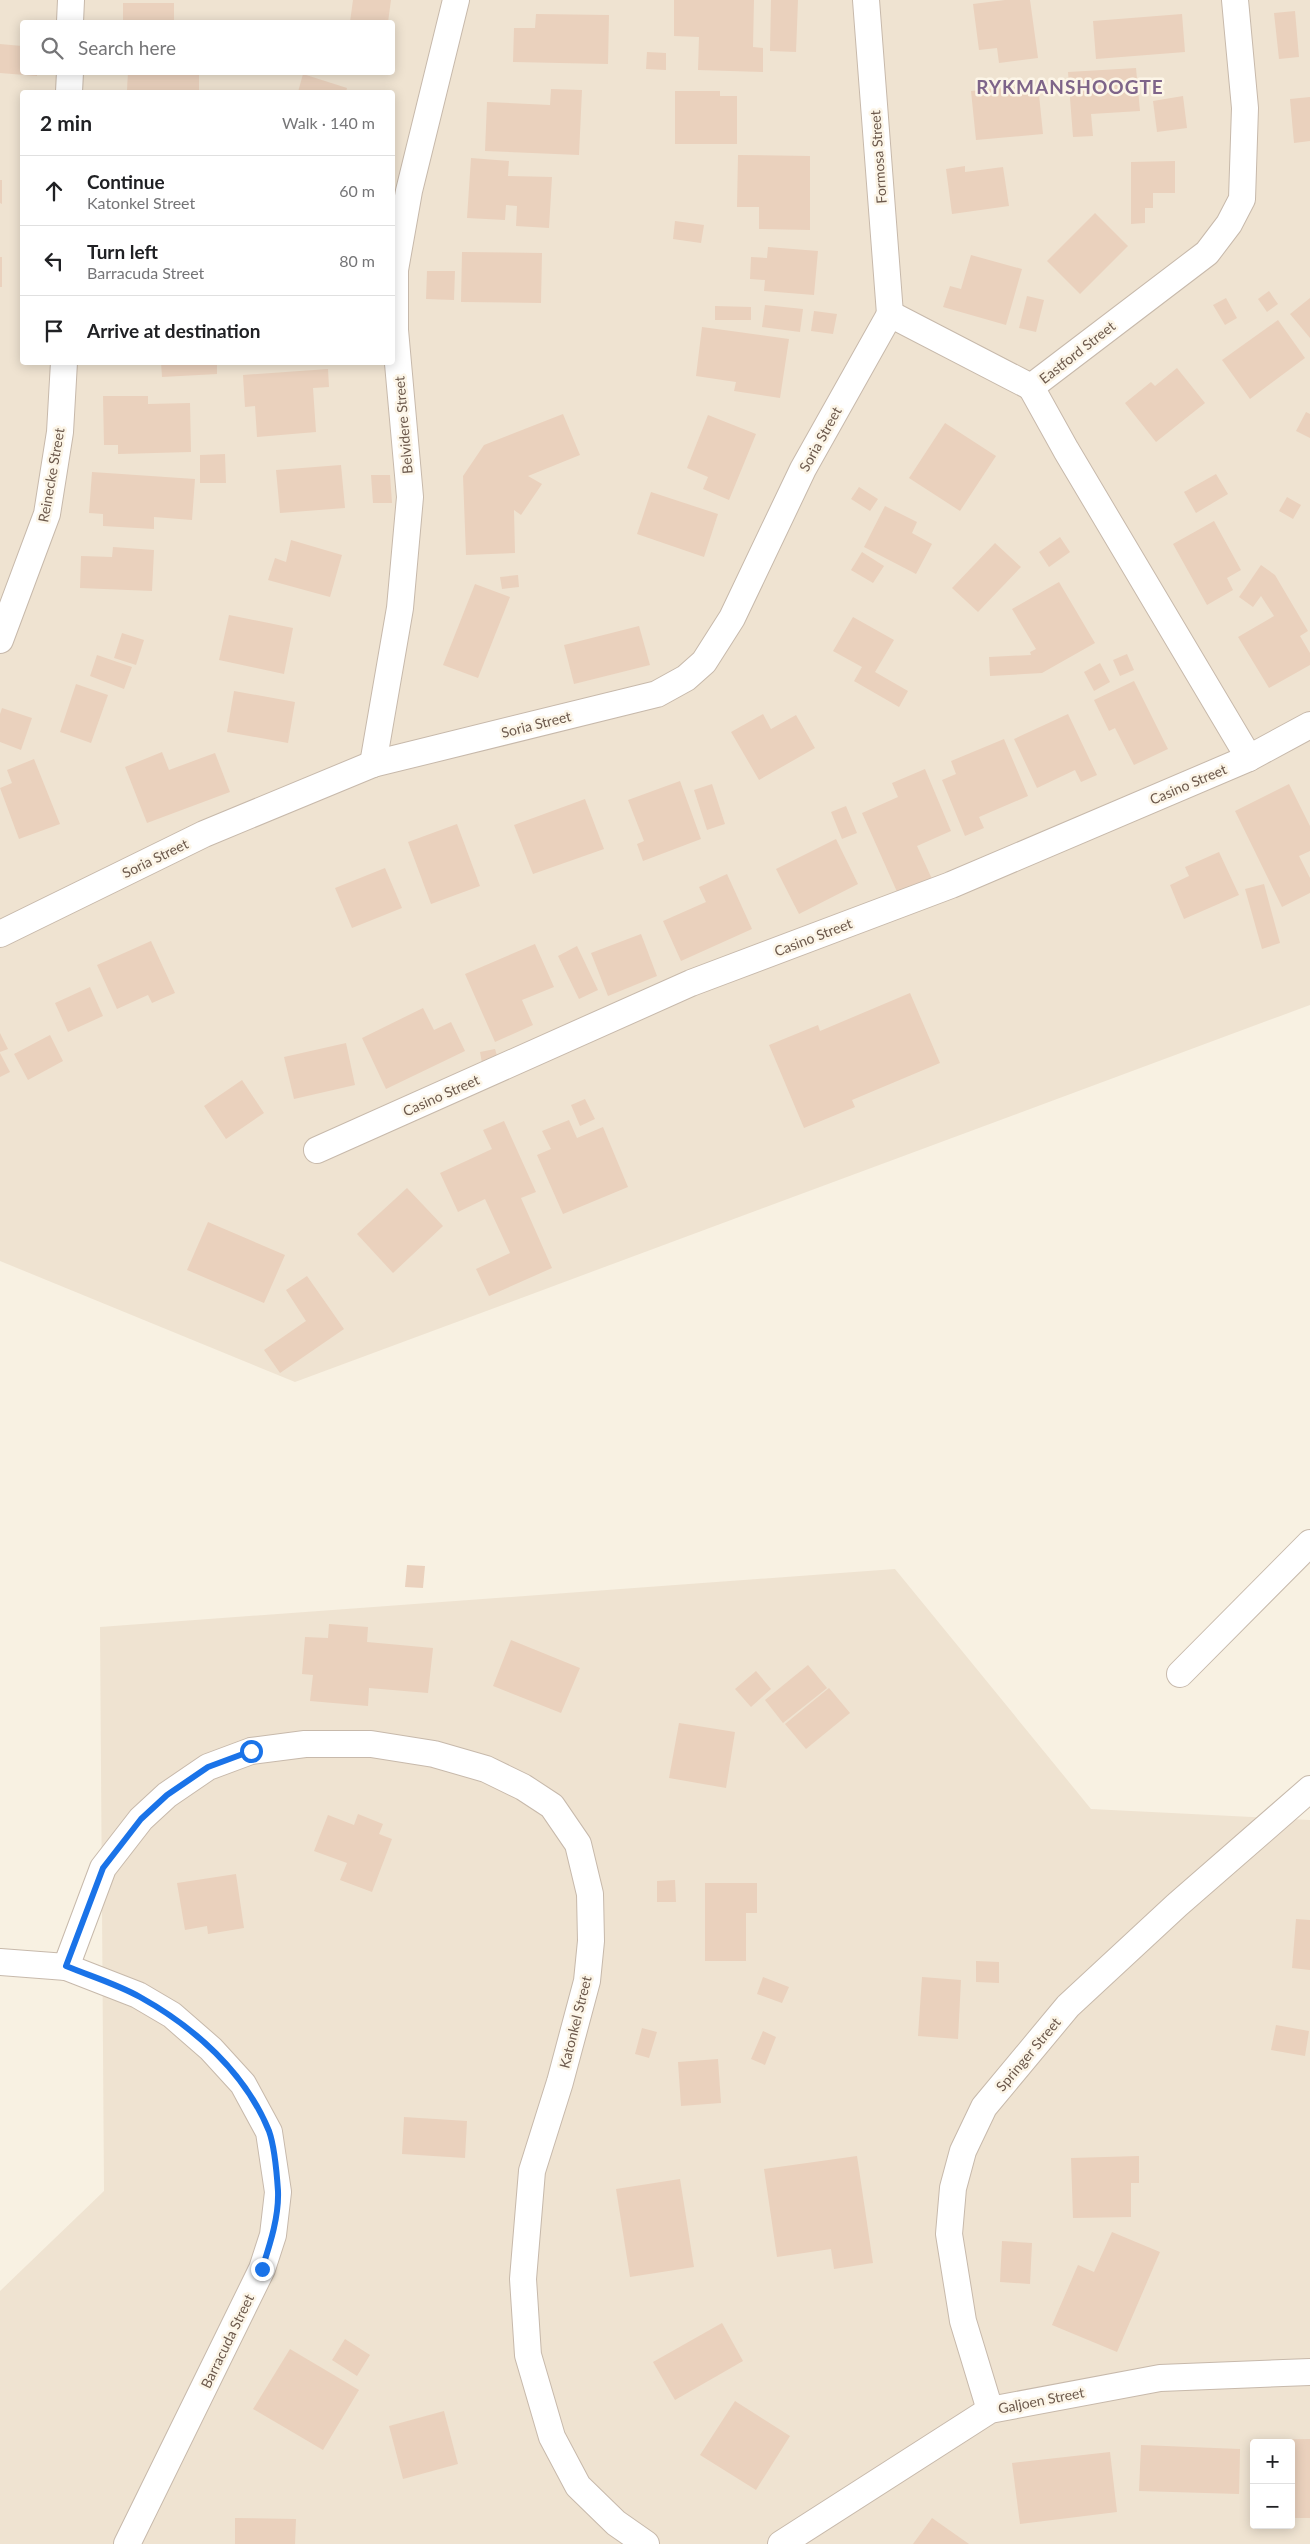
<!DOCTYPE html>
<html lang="en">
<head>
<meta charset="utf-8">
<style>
  body { margin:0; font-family:Lato,sans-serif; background:#f6f6f6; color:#202124 }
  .controls { position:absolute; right:15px; bottom:15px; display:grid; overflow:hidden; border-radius:5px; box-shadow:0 2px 12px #0003 }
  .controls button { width:45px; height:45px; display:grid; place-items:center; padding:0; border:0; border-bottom:1px solid #e0e0e0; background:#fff; color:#202124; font:25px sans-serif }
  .stop { position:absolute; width:15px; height:15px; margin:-11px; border:4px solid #1a73e8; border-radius:50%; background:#fff }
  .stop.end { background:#1a73e8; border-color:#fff; box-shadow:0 1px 5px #0008 }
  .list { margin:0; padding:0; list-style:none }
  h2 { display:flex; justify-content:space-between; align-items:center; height:65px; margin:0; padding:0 20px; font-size:21px }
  h2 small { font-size:16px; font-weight:400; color:#757577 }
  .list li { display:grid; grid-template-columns:32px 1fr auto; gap:15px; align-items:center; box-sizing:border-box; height:70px; padding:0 20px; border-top:1px solid #e0e0e0 }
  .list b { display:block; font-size:19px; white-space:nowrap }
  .list p { margin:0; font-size:16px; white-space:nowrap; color:#757577 }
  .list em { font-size:16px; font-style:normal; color:#757577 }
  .icon { flex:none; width:28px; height:28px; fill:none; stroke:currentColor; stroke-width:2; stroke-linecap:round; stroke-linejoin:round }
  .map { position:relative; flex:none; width:1310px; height:2544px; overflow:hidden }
  .search { position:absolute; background:#fff; box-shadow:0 2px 12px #0003; left:20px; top:20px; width:375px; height:55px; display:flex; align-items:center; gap:12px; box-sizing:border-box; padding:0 18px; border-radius:5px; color:#757577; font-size:19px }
  .panel { position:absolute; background:#fff; box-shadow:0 2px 12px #0003; left:20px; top:90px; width:375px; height:275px; border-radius:5px }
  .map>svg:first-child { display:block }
</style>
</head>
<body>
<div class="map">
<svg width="1310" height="2544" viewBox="0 0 1310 2544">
  <rect width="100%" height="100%" fill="#f8f1e2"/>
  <g fill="#efe3d1" fill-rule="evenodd">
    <path d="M 0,0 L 1310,0 L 1310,1005 L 295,1382 L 0,1261 ZM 22,22 L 392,22 L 392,72 L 22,72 ZM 22,92 L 392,92 L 392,362 L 22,362 Z"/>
    <path d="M 895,1569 L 1091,1809 L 1310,1820 L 1310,2544 L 0,2544 L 0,2291 L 104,2191 L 100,1627 ZM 1254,2443 L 1291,2443 L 1291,2525 L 1254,2525 Z"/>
  </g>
  <g fill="#ead1bd">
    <path d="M 353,0 L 391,0 L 388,22 L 350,22 Z"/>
    <path d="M 674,0 L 754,0 L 753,47 L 763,48 L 763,72 L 698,70 L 699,37 L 674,36 Z"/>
    <path d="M 771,0 L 798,0 L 796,52 L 770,51 Z"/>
    <path d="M 1005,0 L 1030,0 L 1038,58 L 999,63 L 997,48 L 979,50 L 973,4 Z"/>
    <rect x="123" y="3" width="51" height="19"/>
    <path d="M 1295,11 L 1299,57 L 1279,59 L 1274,13 Z"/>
    <path d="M 536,14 L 609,15 L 608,64 L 513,62 L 514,28 L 535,28 Z"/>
    <path d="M 1182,14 L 1185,52 L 1096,59 L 1093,21 Z"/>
    <path d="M 0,44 L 22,46 L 22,72 L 37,72 L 37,76 L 0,73 Z"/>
    <path d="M 647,52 L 666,53 L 666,70 L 646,69 Z"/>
    <path d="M 1136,68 L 1140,111 L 1091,114 L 1093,136 L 1073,137 L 1068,72 Z"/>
    <path d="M 128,72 L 199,72 L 199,92 L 127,90 Z"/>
    <path d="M 303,74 L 347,88 L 346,92 L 298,92 Z"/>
    <path d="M 1038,85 L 1043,134 L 976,140 L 971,91 Z"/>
    <path d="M 551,89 L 582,90 L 579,155 L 485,151 L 487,102 L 550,105 Z"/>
    <path d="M 675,91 L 720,91 L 720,96 L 737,96 L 737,144 L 675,144 Z"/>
    <path d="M 1183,96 L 1187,128 L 1157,132 L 1153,101 Z"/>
    <path d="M 1310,97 L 1310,141 L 1294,143 L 1290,99 Z"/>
    <path d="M 738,155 L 810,156 L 810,230 L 759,229 L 759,207 L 737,207 Z"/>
    <path d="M 471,158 L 509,161 L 508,176 L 552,177 L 549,228 L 516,226 L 517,206 L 506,205 L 505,220 L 467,218 Z"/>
    <path d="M 1175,161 L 1175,193 L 1153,193 L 1153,208 L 1145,208 L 1145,223 L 1131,224 L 1131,162 Z"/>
    <path d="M 965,166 L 965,172 L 1003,167 L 1009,206 L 952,214 L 946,169 Z"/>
    <path d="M 0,180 L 2,180 L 2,204 L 0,203 Z"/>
    <path d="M 1095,213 L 1128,246 L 1080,294 L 1047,261 Z"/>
    <path d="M 675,221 L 704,225 L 701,243 L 673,239 Z"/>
    <path d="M 768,247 L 818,251 L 814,295 L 764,291 L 765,280 L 750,279 L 751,257 L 767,258 Z"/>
    <path d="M 462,252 L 542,253 L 541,303 L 461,302 Z"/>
    <path d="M 971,255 L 1022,269 L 1006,325 L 943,307 L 950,286 L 961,289 Z"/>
    <rect x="0" y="257" width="2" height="30"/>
    <path d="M 427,271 L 455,271 L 454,300 L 426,299 Z"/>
    <path d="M 1269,291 L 1278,304 L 1267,312 L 1258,299 Z"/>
    <path d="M 1027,296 L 1044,300 L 1036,332 L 1019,328 Z"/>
    <path d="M 1226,298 L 1237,318 L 1225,325 L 1213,305 Z"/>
    <path d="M 1310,298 L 1310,338 L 1290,314 Z"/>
    <path d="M 765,305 L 803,309 L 800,332 L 762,327 Z"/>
    <path d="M 715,306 L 751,307 L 751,320 L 715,320 Z"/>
    <path d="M 814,311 L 837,314 L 833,334 L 811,331 Z"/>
    <path d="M 1278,320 L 1305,358 L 1250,399 L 1222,360 Z"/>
    <path d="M 702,327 L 789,339 L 780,398 L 734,391 L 736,382 L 696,376 Z"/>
    <path d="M 161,362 L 217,362 L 217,374 L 162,377 Z"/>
    <path d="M 1177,368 L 1205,403 L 1156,442 L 1125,403 L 1151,382 L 1155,386 Z"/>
    <path d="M 328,369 L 329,387 L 313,388 L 316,432 L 257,437 L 255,406 L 245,407 L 243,375 Z"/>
    <path d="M 103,396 L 148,396 L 148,404 L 190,403 L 191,452 L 118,454 L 118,445 L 104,445 Z"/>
    <path d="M 1306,412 L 1310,414 L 1310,438 L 1296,431 Z"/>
    <path d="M 563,414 L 580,455 L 528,476 L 542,484 L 521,515 L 514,510 L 515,553 L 466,555 L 463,476 L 484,445 Z"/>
    <path d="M 708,415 L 756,434 L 729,500 L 703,489 L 708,477 L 687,468 Z"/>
    <path d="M 945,423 L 996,456 L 960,511 L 909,478 Z"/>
    <path d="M 225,454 L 226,483 L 200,483 L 200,455 Z"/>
    <path d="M 341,465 L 345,508 L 280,513 L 276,470 Z"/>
    <path d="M 92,472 L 195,479 L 192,520 L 154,517 L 154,529 L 103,526 L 103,514 L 89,513 Z"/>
    <path d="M 1216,474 L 1228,494 L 1196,513 L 1184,492 Z"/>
    <path d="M 371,475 L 390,475 L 392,503 L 373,503 Z"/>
    <path d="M 859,487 L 878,499 L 870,511 L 851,499 Z"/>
    <path d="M 651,492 L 718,514 L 704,557 L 637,534 Z"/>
    <path d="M 1287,497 L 1301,505 L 1293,519 L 1279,511 Z"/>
    <path d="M 885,506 L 917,522 L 912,533 L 932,544 L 916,574 L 864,547 Z"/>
    <path d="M 1214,521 L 1241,570 L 1227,578 L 1233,590 L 1207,605 L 1173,544 Z"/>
    <path d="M 1060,537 L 1070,552 L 1049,567 L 1039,552 Z"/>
    <path d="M 291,540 L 342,555 L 330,597 L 268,580 L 275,558 L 286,562 Z"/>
    <path d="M 995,543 L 1021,567 L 978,612 L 952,588 Z"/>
    <path d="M 113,547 L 154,550 L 152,591 L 80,588 L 81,556 L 112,557 Z"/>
    <path d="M 862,552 L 884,566 L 873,583 L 851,570 Z"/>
    <path d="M 1261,565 L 1275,575 L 1308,631 L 1300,636 L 1310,653 L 1310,665 L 1269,688 L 1238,637 L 1274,616 L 1261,596 L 1253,607 L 1239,597 Z"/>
    <path d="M 518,575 L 519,587 L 502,589 L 500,577 Z"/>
    <path d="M 1059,582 L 1095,643 L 1042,673 L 990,676 L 989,657 L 1031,655 L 1030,652 L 1036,649 L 1012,609 Z"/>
    <path d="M 475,584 L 510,597 L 478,678 L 443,665 Z"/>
    <path d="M 229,615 L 293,628 L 284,674 L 219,660 Z"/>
    <path d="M 853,617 L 894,640 L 875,672 L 908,691 L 899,707 L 854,681 L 862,667 L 833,651 Z"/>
    <path d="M 639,626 L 650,665 L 574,684 L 564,645 Z"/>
    <path d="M 122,633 L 144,640 L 136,665 L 114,658 Z"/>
    <path d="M 1127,654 L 1134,670 L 1120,676 L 1113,660 Z"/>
    <path d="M 97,655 L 132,667 L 124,689 L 90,676 Z"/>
    <path d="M 1100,663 L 1110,682 L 1094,691 L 1084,672 Z"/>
    <path d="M 1134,681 L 1168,749 L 1134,765 L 1115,728 L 1109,731 L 1094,700 Z"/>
    <path d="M 76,684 L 108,695 L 91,743 L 60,732 Z"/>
    <path d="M 234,691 L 295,702 L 288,743 L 227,732 Z"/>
    <path d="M 2,708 L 32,718 L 21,750 L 0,742 L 0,714 Z"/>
    <path d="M 763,714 L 771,729 L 796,715 L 815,748 L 759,780 L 731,732 Z"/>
    <path d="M 1068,714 L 1097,775 L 1081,782 L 1075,770 L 1037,788 L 1014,739 Z"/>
    <path d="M 1004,739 L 1028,796 L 979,817 L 984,828 L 965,836 L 942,780 L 956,774 L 951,761 Z"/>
    <path d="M 162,752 L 169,770 L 215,753 L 230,792 L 147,823 L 125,767 Z"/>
    <path d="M 34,759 L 60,824 L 19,839 L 0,788 L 12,783 L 7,770 Z"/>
    <path d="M 925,769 L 951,831 L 917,846 L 932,879 L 898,894 L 862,813 L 898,797 L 892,783 Z"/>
    <path d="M 680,781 L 701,839 L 643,861 L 637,844 L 644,841 L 628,800 Z"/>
    <path d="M 712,784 L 725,824 L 707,830 L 694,790 Z"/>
    <path d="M 1289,784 L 1310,826 L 1310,851 L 1299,856 L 1310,878 L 1310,893 L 1282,907 L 1235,811 Z"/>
    <path d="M 585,799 L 604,849 L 533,874 L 514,825 Z"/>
    <path d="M 846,806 L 857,833 L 842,839 L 831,812 Z"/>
    <path d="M 457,824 L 480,886 L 431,904 L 408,842 Z"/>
    <path d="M 836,839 L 858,884 L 799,914 L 776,869 Z"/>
    <path d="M 1219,852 L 1239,895 L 1184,919 L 1170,885 L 1189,876 L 1185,867 Z"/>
    <path d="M 385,868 L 402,908 L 352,928 L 335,888 Z"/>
    <path d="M 727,874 L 752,929 L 681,961 L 663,921 L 706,902 L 699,887 Z"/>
    <path d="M 1264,884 L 1280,943 L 1262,949 L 1245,889 Z"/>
    <path d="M 641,934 L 657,976 L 608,996 L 591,953 Z"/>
    <path d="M 151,941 L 175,993 L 152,1003 L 148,995 L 117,1009 L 97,965 Z"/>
    <path d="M 535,944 L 554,987 L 522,1000 L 533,1025 L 495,1042 L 465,974 Z"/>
    <path d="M 577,946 L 598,990 L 579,999 L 558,956 Z"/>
    <path d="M 90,987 L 103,1016 L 68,1032 L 55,1003 Z"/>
    <path d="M 910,993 L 940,1063 L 852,1100 L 855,1107 L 804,1128 L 769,1045 L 818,1025 L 820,1031 Z"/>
    <path d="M 423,1008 L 434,1030 L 451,1022 L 465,1051 L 386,1089 L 362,1038 Z"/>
    <path d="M 0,1033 L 8,1049 L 0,1052 Z"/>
    <path d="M 50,1035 L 63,1061 L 28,1080 L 14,1054 Z"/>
    <path d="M 346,1043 L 355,1085 L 294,1099 L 284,1057 Z"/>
    <path d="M 495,1049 L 498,1059 L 482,1063 L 480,1052 Z"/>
    <path d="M 0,1053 L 10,1072 L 0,1077 Z"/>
    <path d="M 242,1080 L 264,1113 L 226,1139 L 204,1106 Z"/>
    <path d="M 585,1099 L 595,1119 L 580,1126 L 571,1105 Z"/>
    <path d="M 569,1120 L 577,1138 L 603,1127 L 628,1187 L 563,1214 L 537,1155 L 551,1149 L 542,1131 Z"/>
    <path d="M 504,1121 L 536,1192 L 521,1198 L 552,1268 L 489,1296 L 476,1269 L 510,1253 L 485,1199 L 458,1212 L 440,1173 L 492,1149 L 483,1130 Z"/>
    <path d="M 407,1188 L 443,1226 L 393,1273 L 357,1234 Z"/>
    <path d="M 208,1222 L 285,1255 L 264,1303 L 187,1270 Z"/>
    <path d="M 307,1276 L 344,1329 L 280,1373 L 264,1350 L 306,1321 L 286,1290 Z"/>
    <path d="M 407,1565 L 425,1566 L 423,1588 L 405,1587 Z"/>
    <path d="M 329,1624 L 368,1627 L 367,1642 L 433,1648 L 428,1693 L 369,1688 L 368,1706 L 310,1701 L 313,1675 L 302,1674 L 305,1637 L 328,1638 Z"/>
    <path d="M 511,1640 L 580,1668 L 561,1713 L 493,1686 Z"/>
    <path d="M 808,1665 L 827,1688 L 783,1723 L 765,1700 Z"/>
    <path d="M 756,1671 L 771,1689 L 751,1707 L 735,1689 Z"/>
    <path d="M 829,1688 L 850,1713 L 806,1749 L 785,1724 Z"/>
    <path d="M 679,1723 L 735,1732 L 726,1788 L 669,1778 Z"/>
    <path d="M 358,1814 L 383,1824 L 379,1834 L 392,1839 L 372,1892 L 340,1880 L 347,1863 L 314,1851 L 328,1815 L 354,1825 Z"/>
    <path d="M 236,1874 L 244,1928 L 208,1934 L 207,1926 L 185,1930 L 177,1883 Z"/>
    <path d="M 675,1880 L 676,1902 L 657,1902 L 657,1881 Z"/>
    <path d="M 705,1883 L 757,1883 L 757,1913 L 746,1913 L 746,1961 L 705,1961 Z"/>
    <path d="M 1296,1919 L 1310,1920 L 1310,1970 L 1292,1968 Z"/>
    <path d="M 976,1961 L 999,1962 L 999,1983 L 976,1982 Z"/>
    <path d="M 763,1977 L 789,1987 L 782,2003 L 757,1994 Z"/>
    <path d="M 922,1977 L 961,1980 L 958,2039 L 918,2036 Z"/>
    <path d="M 1276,2025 L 1309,2031 L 1305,2056 L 1271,2050 Z"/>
    <path d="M 642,2028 L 657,2032 L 649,2058 L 635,2054 Z"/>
    <path d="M 763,2031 L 776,2037 L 765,2065 L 751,2059 Z"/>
    <path d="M 718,2059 L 721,2103 L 681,2106 L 678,2062 Z"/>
    <path d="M 404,2117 L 467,2121 L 465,2158 L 402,2154 Z"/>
    <path d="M 857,2156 L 873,2263 L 834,2269 L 831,2249 L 777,2257 L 764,2169 Z"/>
    <path d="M 1139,2156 L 1139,2183 L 1131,2183 L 1131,2217 L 1073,2218 L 1071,2158 Z"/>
    <path d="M 680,2179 L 694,2267 L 630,2277 L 616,2189 Z"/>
    <path d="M 1112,2232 L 1160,2252 L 1117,2352 L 1052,2325 L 1078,2265 L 1094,2272 Z"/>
    <path d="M 1002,2241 L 1032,2243 L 1030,2284 L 1000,2282 Z"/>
    <path d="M 722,2323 L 743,2361 L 675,2400 L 653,2362 Z"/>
    <path d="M 345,2339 L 370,2355 L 357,2376 L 332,2360 Z"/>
    <path d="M 290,2349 L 359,2390 L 323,2450 L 253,2409 Z"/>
    <path d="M 735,2401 L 790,2436 L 756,2490 L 700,2455 Z"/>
    <path d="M 444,2411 L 458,2464 L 403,2479 L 389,2426 Z"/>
    <path d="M 1310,2439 L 1310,2518 L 1291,2518 L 1291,2443 L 1254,2443 L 1254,2519 L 1251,2519 L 1250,2440 Z"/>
    <path d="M 1141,2445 L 1240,2449 L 1239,2494 L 1139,2491 Z"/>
    <path d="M 1110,2452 L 1117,2512 L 1020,2524 L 1012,2463 Z"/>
    <path d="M 235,2518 L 296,2519 L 295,2544 L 235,2544 Z"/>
    <path d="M 932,2518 L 969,2544 L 913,2544 Z"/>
  </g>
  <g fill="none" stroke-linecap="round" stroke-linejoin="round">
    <defs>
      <g id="minor">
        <path d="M 866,0 L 890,314"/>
        <path d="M 70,22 L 71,0"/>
        <path d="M 69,92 L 70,72"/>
        <path d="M 890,314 L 1031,387"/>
        <path d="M 1031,387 L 1207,253 L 1229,224 L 1242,199 L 1245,108 L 1235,0"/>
        <path d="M 1031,387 L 1066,450 L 1249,758"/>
        <path d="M 0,640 L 47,514 L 60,432 L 64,362"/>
        <path d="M 373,764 L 400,608 L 410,497 L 395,330 L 395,270 L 409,191 L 456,0"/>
        <path d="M 0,934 L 204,834 L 373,764 L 657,694 L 686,678 L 704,662 L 732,618 L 803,469 L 890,314"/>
        <path d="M 317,1150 L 691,983 L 951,885 L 1249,758 L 1310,725"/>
        <path d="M 1180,1674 L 1310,1543"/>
        <path d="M 0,1962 L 66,1967 L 138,1995 L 172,2015 L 211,2049 L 243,2084 L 269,2132 L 278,2192 L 273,2235 L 262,2269 L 127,2544"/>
        <path d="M 66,1967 L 103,1868 L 141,1819 L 167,1795 L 208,1767 L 251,1751 L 305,1744 L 371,1744 L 434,1754 L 486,1769 L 523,1787 L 552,1806 L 578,1844 L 590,1894 L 591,1941 L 587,1981 L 560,2082 L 532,2171 L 523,2279 L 528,2355 L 552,2437 L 578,2486 L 616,2523 L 646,2544"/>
        <path d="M 990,2410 L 963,2321 L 949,2234 L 953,2188 L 963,2151 L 984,2107 L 1068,2006 L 1177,1905 L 1310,1789"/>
        <path d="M 781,2544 L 990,2410 L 1160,2378 L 1310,2372"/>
      </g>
    </defs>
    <use href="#minor" stroke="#c7b9ab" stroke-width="28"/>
    <use href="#minor" stroke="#fff" stroke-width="26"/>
  </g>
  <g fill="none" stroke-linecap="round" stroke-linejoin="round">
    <path stroke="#1a73e8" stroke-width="6" d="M 251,1751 L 208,1767 L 167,1795 L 141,1819 L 103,1868 L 66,1966 C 90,1976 117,1984 140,1997 C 194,2027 245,2072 269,2131 C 274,2145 277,2176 278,2191 C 279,2217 270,2244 262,2269"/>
  </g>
  <g text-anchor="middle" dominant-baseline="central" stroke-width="5" stroke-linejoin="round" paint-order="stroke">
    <g font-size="14" fill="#6c594c" stroke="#fcf5e7">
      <text transform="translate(878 157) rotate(-94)">Formosa Street</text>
      <text transform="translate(1077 352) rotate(-38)">Eastford Street</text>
      <text transform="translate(403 425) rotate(-95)">Belvidere Street</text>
      <text transform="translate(820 439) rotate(-61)">Soria Street</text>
      <text transform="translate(51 475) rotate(-80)">Reinecke Street</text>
      <text transform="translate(536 724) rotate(-14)">Soria Street</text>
      <text transform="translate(1188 784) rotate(-23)">Casino Street</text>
      <text transform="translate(155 858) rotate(-26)">Soria Street</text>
      <text transform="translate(813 937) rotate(-21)">Casino Street</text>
      <text transform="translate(441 1095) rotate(-24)">Casino Street</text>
      <text transform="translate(575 2022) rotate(-76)">Katonkel Street</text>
      <text transform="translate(1028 2054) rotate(-50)">Springer Street</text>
      <text transform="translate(227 2341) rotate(-64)">Barracuda Street</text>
      <text transform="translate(1041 2400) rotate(-11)">Galjoen Street</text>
    </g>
    <g font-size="19" font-weight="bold" letter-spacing="1" fill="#7e6489" stroke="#fcf5e7">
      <text x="1070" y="86">RYKMANSHOOGTE</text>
    </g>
  </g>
</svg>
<div class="controls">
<button>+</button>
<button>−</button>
</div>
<div class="stop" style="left:251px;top:1751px"></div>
<div class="stop end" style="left:262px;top:2269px"></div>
<div class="search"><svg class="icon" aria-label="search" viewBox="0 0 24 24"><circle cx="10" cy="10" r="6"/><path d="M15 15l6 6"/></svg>Search here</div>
<section class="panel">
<h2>2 min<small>Walk · 140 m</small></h2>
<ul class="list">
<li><svg class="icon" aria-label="ahead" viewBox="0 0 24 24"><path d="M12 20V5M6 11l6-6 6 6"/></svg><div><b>Continue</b><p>Katonkel Street</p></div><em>60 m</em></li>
<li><svg class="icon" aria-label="left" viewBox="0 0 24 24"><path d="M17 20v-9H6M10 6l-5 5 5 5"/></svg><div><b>Turn left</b><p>Barracuda Street</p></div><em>80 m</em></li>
<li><svg class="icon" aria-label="arrive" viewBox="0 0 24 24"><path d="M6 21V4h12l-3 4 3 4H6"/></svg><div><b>Arrive at destination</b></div></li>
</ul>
</section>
</div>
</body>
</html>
